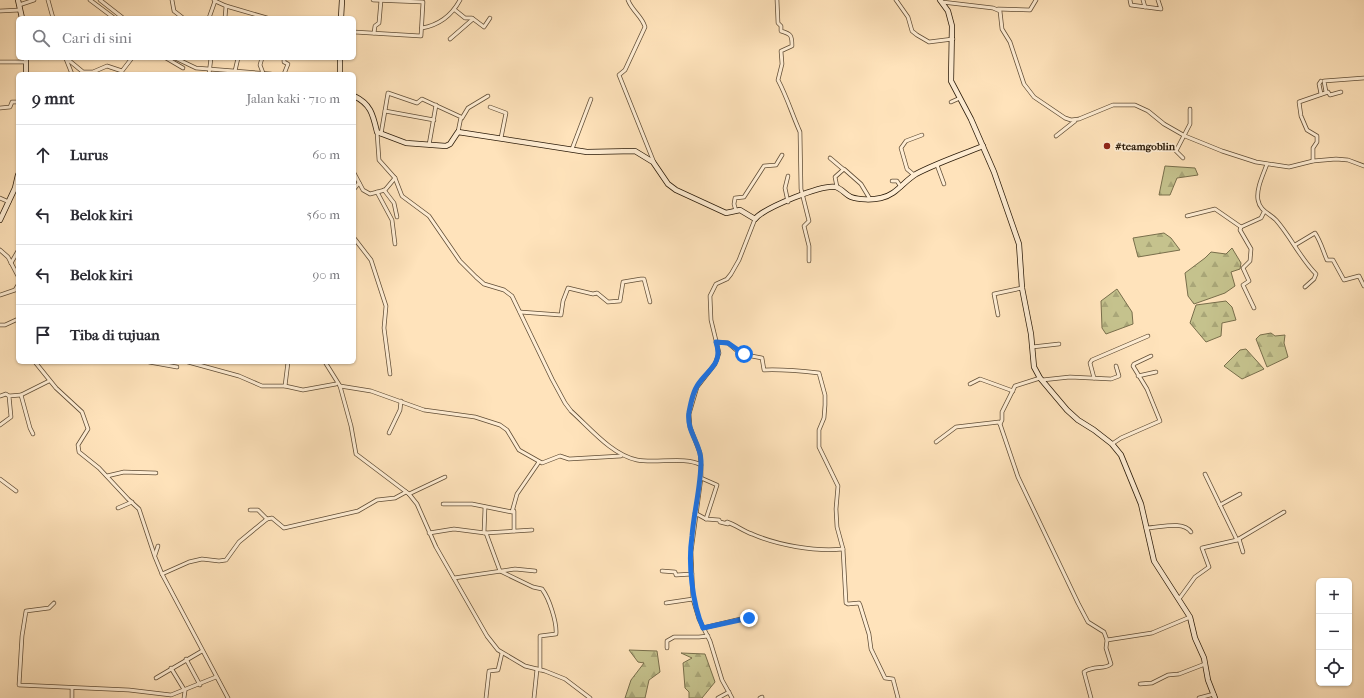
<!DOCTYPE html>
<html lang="id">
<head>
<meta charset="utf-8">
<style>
  body { margin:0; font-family:"IM FELL French Canon",serif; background:#f7f7f7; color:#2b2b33 }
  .controls { position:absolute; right:12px; bottom:12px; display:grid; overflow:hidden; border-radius:6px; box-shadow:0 1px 3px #0004 }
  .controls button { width:36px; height:36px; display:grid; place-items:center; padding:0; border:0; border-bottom:1px solid #e1e1e2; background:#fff; color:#2b2b33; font:20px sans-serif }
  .stop { position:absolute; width:12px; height:12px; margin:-9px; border:3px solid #1a73e8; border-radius:50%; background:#fff }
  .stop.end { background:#1a73e8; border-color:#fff; box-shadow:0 1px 4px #0008 }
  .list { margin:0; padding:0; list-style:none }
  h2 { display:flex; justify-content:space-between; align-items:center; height:52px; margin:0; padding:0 16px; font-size:17px }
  h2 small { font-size:13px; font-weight:400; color:#7c7c81 }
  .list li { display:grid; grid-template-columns:26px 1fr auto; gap:12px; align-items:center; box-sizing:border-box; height:60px; padding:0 16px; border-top:1px solid #e1e1e2 }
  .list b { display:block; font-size:15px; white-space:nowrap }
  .list em { font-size:13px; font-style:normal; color:#7c7c81 }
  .icon { flex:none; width:22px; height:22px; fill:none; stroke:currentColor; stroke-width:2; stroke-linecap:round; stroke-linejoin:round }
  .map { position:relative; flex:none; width:1364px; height:698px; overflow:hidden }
  .search { position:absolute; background:#fff; box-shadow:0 1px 3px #0004; left:16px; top:16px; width:340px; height:44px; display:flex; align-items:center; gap:10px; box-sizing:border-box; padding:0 14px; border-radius:6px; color:#7c7c81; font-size:15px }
  .panel { position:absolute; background:#fff; box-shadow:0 1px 3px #0004; left:16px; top:72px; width:340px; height:292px; border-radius:6px }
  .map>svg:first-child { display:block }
</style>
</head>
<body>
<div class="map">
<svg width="1364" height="698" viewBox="0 0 1364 698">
  <defs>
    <pattern id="forest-firs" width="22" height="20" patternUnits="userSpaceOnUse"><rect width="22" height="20" fill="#c5c28d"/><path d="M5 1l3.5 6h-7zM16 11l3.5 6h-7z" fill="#a9a678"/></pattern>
  </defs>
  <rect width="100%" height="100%" fill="#ffe3bb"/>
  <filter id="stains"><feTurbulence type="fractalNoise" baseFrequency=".005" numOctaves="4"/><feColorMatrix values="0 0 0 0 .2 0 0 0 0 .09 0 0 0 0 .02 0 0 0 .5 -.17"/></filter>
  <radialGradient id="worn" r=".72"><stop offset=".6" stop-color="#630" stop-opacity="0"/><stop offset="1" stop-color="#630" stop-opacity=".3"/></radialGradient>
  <g fill="url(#forest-firs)" stroke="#786e4b">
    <path d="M 1165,166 L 1195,168 L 1198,175 L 1177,178 L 1170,195 L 1159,195 Z"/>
    <path d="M 1164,233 L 1171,238 L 1180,250 L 1138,257 L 1133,238 Z"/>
    <path d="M 1232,248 L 1241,263 L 1240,269 L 1231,272 L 1235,286 L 1225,293 L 1194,304 L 1188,296 L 1185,273 L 1205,258 L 1211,252 L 1226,254 Z"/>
    <path d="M 1117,289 L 1132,312 L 1133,324 L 1106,334 L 1102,328 L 1101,301 Z"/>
    <path d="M 1226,301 L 1232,307 L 1236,320 L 1222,323 L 1221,336 L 1206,342 L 1190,323 L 1196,305 Z"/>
    <path d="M 1271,333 L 1275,336 L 1285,335 L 1284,343 L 1288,357 L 1267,367 L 1256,339 L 1260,335 Z"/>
    <path d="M 1246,349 L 1264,369 L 1242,379 L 1224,366 L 1240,350 Z"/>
    <path d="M 629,650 L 657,651 L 660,672 L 649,680 L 645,698 L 625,698 L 631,680 L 644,663 L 638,662 Z"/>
    <path d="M 681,653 L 705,654 L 715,682 L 702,698 L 689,698 L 689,692 L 685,688 L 683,663 L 692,658 Z"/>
  </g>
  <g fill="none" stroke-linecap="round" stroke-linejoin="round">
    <defs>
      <g id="street">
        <path d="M 48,0 L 53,18"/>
        <path d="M 90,0 L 114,18"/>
        <path d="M 100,0 L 123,18"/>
        <path d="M 172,0 L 174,11 L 183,18"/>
        <path d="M 628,0 C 632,11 642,16 645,27 L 625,70 L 619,75 L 655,165"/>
        <path d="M 777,0 L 778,23 L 781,26 L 781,31 C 791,34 792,35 792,46 L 781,51 L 782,64 L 778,80 C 787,97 792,114 800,132 L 801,189 L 809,221 L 804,226 L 809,246 L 809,261"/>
        <path d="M 896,0 L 908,17 L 912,31 L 917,35 L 929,42 L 953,39"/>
        <path d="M 1130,0 L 1131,5 L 1161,9 L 1158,0"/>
        <path d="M 1143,0 L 1145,7"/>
        <path d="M 215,1 L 226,6 L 225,18"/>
        <path d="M 942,2 L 993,8 L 1000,11 L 1002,29 L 1010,42 L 1024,84 L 1034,97 L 1065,118 L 1071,120 L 1079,119 L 1113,105 L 1135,105 L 1148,111 L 1164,124 L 1185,136 L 1222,151 L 1256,162 L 1289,167 L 1313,161 L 1336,159 L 1348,160 L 1364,166"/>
        <path d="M 19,5 L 34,0"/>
        <path d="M 226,6 L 267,18"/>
        <path d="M 998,9 L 1030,10 L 1036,0"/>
        <path d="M 455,10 L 465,18 L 472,18 L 484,27 L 490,18"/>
        <path d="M 0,11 L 20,10"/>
        <path d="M 209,18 L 215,1 L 214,0"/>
        <path d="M 422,28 C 439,25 452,15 460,0"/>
        <path d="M 354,32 L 421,36 L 423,2 L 373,0"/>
        <path d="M 374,33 L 375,26 L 379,23 L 381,0"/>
        <path d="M 450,39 L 473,19"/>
        <path d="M 66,58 L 83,72 L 93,72 L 107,66 L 122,71 L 132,58"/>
        <path d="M 166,58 L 183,68"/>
        <path d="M 175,58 L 196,68 L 271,74"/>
        <path d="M 262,58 L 260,65 L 263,73"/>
        <path d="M 66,59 L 72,74"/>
        <path d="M 0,62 L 26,62"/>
        <path d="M 235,71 L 238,58"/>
        <path d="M 209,74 L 211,58"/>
        <path d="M 284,74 L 288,64 L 284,62 L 284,58"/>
        <path d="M 1326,92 L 1324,81 L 1364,78"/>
        <path d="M 1321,94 L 1319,84 L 1321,81"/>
        <path d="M 951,102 L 960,98"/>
        <path d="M 490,107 L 506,113 L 501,138"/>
        <path d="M 0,108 L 10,107 L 12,102 L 18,102"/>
        <path d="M 385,111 L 434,120"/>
        <path d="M 462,118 L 468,108 L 488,96"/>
        <path d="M 377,132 L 379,160 L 395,178 L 402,196 L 429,216 L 460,261 L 476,277 L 484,284 L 504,290 L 512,296 L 552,379 L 565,403 L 571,411 C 590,428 612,455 637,460 C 655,464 685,456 701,465 L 701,478 L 691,552 L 693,599 L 699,619 L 710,641 L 722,680 L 732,698"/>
        <path d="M 381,134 L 388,93 L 417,103 L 422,99 L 461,117 L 458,132"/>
        <path d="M 1056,136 L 1075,121"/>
        <path d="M 429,145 L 436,105"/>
        <path d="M 572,149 L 591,99"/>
        <path d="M 830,158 L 843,169"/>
        <path d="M 1183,158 L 1176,151 L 1190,124 L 1190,109"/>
        <path d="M 1313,161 L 1313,148 L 1317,142 L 1317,136 L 1307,130 L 1301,116 L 1299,102 L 1328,92 L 1330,95 L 1341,92"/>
        <path d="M 1267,164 C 1263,175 1256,189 1258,200 C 1260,211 1269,213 1276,220 C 1291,237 1300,258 1316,274 L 1314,279 L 1305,287"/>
        <path d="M 937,165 L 944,184"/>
        <path d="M 354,173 L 363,190 L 370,194 L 385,190 L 395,178"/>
        <path d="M 914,175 L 907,169 L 901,148 L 906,141 L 922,135"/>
        <path d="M 892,181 L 897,181 L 901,187"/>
        <path d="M 837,187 L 835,177 L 844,169 L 861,184 L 870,199"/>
        <path d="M 354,189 L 359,183"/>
        <path d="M 384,190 L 394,203 L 397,217"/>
        <path d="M 377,192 L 392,220 L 395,244"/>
        <path d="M 0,198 L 9,202"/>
        <path d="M 788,202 L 785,188 L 788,176"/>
        <path d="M 736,211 L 734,204 L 735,198 L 744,197 L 764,166 L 776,165 L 782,155"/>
        <path d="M 1187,216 L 1215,209 L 1241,227"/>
        <path d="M 354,238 L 371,260 L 386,306 L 384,328 L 390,374"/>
        <path d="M 1295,245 L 1315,233 C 1321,242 1323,251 1327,260 L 1333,260 L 1344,280 L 1359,276 L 1364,286"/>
        <path d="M 0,250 L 8,257 L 18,276"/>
        <path d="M 11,263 L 18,251"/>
        <path d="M 0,295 L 15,290 L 18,285"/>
        <path d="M 1254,308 L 1243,285 L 1249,281 L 1243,268 L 1250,261 L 1251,249 L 1240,230 L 1241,227 L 1261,218 L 1264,212"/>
        <path d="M 520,312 L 561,315 L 563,301 L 568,288 L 593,294 L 597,293 L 608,302 L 620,301 L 623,282 L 641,279 L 644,279 L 650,302"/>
        <path d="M 998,315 L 994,294 L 1022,288"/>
        <path d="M 0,325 L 5,325 L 18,319"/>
        <path d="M 716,342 L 728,343 L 741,354 L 762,358 L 764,370 C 782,369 801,371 819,373 L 825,395 L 825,405 L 824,418 L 819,430 L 819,447 L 838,486 L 836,509 L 837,527 L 843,549 L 846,603 L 848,604 L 859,603 L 860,605 L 869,634 L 871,649 L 885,678 L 893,679 L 898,698"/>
        <path d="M 1032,347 L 1059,344"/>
        <path d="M 35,362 L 56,388 L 82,412 L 88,429 L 78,445 L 79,452 L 99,468 L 128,499 L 139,509 L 155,557 L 162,574 L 228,698"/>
        <path d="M 149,362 L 177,367"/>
        <path d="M 188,362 L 239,376 L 262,386 L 285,386 L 303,390 L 336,384"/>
        <path d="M 325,362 L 340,386 L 351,426 L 356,454 L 409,494 L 417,504 L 436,547 L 487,636 L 498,650 L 525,666 L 545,671 L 565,679 L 590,698"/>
        <path d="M 1138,376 L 1156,372"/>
        <path d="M 1040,378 L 1015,386 L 1002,412 L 1002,420 L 1000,424 L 1018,477 L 1078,603 L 1088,622 L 1104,632 L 1107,640 L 1106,648 L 1111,664 C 1105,670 1094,665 1084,672 L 1091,698"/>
        <path d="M 1094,378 L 1090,363 L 1092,360 L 1148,336"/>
        <path d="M 1042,380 L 1070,377 L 1111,379 L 1119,376 L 1116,366"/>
        <path d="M 970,384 L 980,379 L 1013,391"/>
        <path d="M 285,386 L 288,362"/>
        <path d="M 340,386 L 371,391 L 424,410 L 475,417 L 500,425 L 507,430 L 519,450 L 542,463 L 560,456 L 569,459 L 621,456"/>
        <path d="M 0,396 L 6,394 L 9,396"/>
        <path d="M 0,425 L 11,417 L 9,396 L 21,395"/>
        <path d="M 389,433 L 400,410 L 401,401"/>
        <path d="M 33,434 L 30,428 L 21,395 L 49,381"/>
        <path d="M 936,442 L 956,427 L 999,422 L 1000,424"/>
        <path d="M 1112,444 L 1121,438 L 1160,421 L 1147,389 L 1133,366 L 1134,364 L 1151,356"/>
        <path d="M 701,465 L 700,453 L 690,427 L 689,414 L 697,387 L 715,364 L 719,353 L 711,320 L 710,296 L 716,284 L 727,279 L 731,274 L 739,260 L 755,219"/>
        <path d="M 1205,474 L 1237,540"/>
        <path d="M 107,476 L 124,472 L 156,473"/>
        <path d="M 701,478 L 717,485 L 706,519"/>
        <path d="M 0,479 L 16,491"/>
        <path d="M 409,494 L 445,477"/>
        <path d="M 443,504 L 472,504 L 512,512 L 517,494 L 539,462"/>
        <path d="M 1220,505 L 1240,494"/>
        <path d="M 118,508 L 132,502"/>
        <path d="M 250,510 L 258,510 L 267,519 L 272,518 L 284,528 L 358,511 L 377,500 L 395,498 L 406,492"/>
        <path d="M 514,511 L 514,531"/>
        <path d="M 695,513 L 706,519 L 719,520 L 720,522 L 728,524 L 727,522 C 736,525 743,531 752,534 C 777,545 815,552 843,549"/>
        <path d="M 1146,528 C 1159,528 1183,520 1191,532"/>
        <path d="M 429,533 L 454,529 L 485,533 L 532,530"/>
        <path d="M 484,533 L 485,507"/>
        <path d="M 486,533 L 500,571 L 533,587 L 542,589 C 549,598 557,622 556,634 L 540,636 L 540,670"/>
        <path d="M 1239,539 L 1243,552"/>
        <path d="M 155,555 L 158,546"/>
        <path d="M 662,571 L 675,572 L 676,575 L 692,574"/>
        <path d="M 162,574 L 189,562 L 202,559 L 219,561 L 226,560 L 239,542 L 267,519"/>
        <path d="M 454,578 L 515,569 L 535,571"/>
        <path d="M 1179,599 L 1195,577 L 1209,567 L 1202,548 L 1237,540 L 1284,512"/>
        <path d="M 54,603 L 49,608 L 26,611 L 22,636 L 19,685 L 129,690 L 171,695 L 216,677"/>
        <path d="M 666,603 L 693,599"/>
        <path d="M 703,628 L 749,617"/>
        <path d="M 1107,640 L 1152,633 L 1190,617"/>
        <path d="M 667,648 L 667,641 L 674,637 L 699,637 L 708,636"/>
        <path d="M 186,659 L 200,685"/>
        <path d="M 171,668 L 185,691 L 184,698"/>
        <path d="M 156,678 L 202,651"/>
        <path d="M 1140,684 L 1152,683 L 1168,675 L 1179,674 L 1205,664"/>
        <path d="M 72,698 L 72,689"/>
        <path d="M 486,698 L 489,671 L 498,670 L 502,653"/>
        <path d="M 534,698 L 537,669"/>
        <path d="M 718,698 L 729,692"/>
        <path d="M 760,698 L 762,697"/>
        <path d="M 1199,698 L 1214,694"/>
      </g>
      <g id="secondary">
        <path d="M 18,0 L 22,18"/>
        <path d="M 940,0 L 948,11 L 952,26 L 951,81 L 971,119 L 994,172 L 1019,244 L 1022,288 L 1031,334 L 1034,367 L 1040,378 L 1067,410 L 1078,420 L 1094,430 L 1112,444 L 1121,455 L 1141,504 L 1154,561 L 1190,617 L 1195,638 L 1204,658 L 1208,680 L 1215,698"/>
        <path d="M 341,18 L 342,0"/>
        <path d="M 26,58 L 26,74"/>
        <path d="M 340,58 L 340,74"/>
        <path d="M 354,96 C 371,104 373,115 377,132 L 406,143 L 446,146 L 450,144 L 458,132 L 587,152 L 635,151 L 653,162 L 668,184 L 676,190 L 726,213 L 740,210 L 755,219 C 764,208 822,184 836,187 C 842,189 846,195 851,197 C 859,200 873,200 881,198 C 896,195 903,182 916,174 C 937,163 961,155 983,146"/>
        <path d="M 0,220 L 15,188 L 18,175"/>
      </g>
    </defs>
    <use href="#street" stroke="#604d36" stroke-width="4.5"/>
    <use href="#secondary" stroke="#2b1b09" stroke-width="6"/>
    <use href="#street" stroke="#ffedd3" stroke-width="3"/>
    <use href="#secondary" stroke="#ffedd3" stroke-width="4.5"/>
  </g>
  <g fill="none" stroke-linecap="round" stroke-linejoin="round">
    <path stroke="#1a73e8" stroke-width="5" d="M 744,354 L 728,343 L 716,342 C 723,363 710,368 699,383 C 693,391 691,402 689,412 C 686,432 701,443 701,461 C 701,486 694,511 692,536 C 688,563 692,603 703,628 L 749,618"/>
  </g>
  <circle fill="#8f2418" stroke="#ffedd3" stroke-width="1.5" cx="1107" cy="146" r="4"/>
  <g text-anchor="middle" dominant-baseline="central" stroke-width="3.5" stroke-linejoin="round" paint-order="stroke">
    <g font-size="11" font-weight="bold" fill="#2b1b09" stroke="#ffedd3" text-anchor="start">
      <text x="1115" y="146">#teamgoblin</text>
    </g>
  </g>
  <rect width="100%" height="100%" filter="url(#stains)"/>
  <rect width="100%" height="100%" fill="url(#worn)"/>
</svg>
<div class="controls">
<button>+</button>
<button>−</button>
<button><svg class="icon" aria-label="locate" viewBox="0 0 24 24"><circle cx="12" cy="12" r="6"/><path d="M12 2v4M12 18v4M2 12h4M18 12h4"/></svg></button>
</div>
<div class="stop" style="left:744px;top:354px"></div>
<div class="stop end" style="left:749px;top:618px"></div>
<div class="search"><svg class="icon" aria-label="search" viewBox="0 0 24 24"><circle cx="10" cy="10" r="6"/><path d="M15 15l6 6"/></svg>Cari di sini</div>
<section class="panel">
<h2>9 mnt<small>Jalan kaki · 710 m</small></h2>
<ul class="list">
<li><svg class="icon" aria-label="ahead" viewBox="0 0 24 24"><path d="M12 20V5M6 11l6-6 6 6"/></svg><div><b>Lurus</b></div><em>60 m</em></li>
<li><svg class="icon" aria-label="left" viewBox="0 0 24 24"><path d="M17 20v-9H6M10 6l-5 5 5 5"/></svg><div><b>Belok kiri</b></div><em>560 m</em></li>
<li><svg class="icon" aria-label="left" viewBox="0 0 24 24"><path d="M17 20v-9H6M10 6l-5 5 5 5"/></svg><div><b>Belok kiri</b></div><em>90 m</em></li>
<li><svg class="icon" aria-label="arrive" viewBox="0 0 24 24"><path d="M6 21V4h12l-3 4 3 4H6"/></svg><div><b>Tiba di tujuan</b></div></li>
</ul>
</section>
</div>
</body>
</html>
